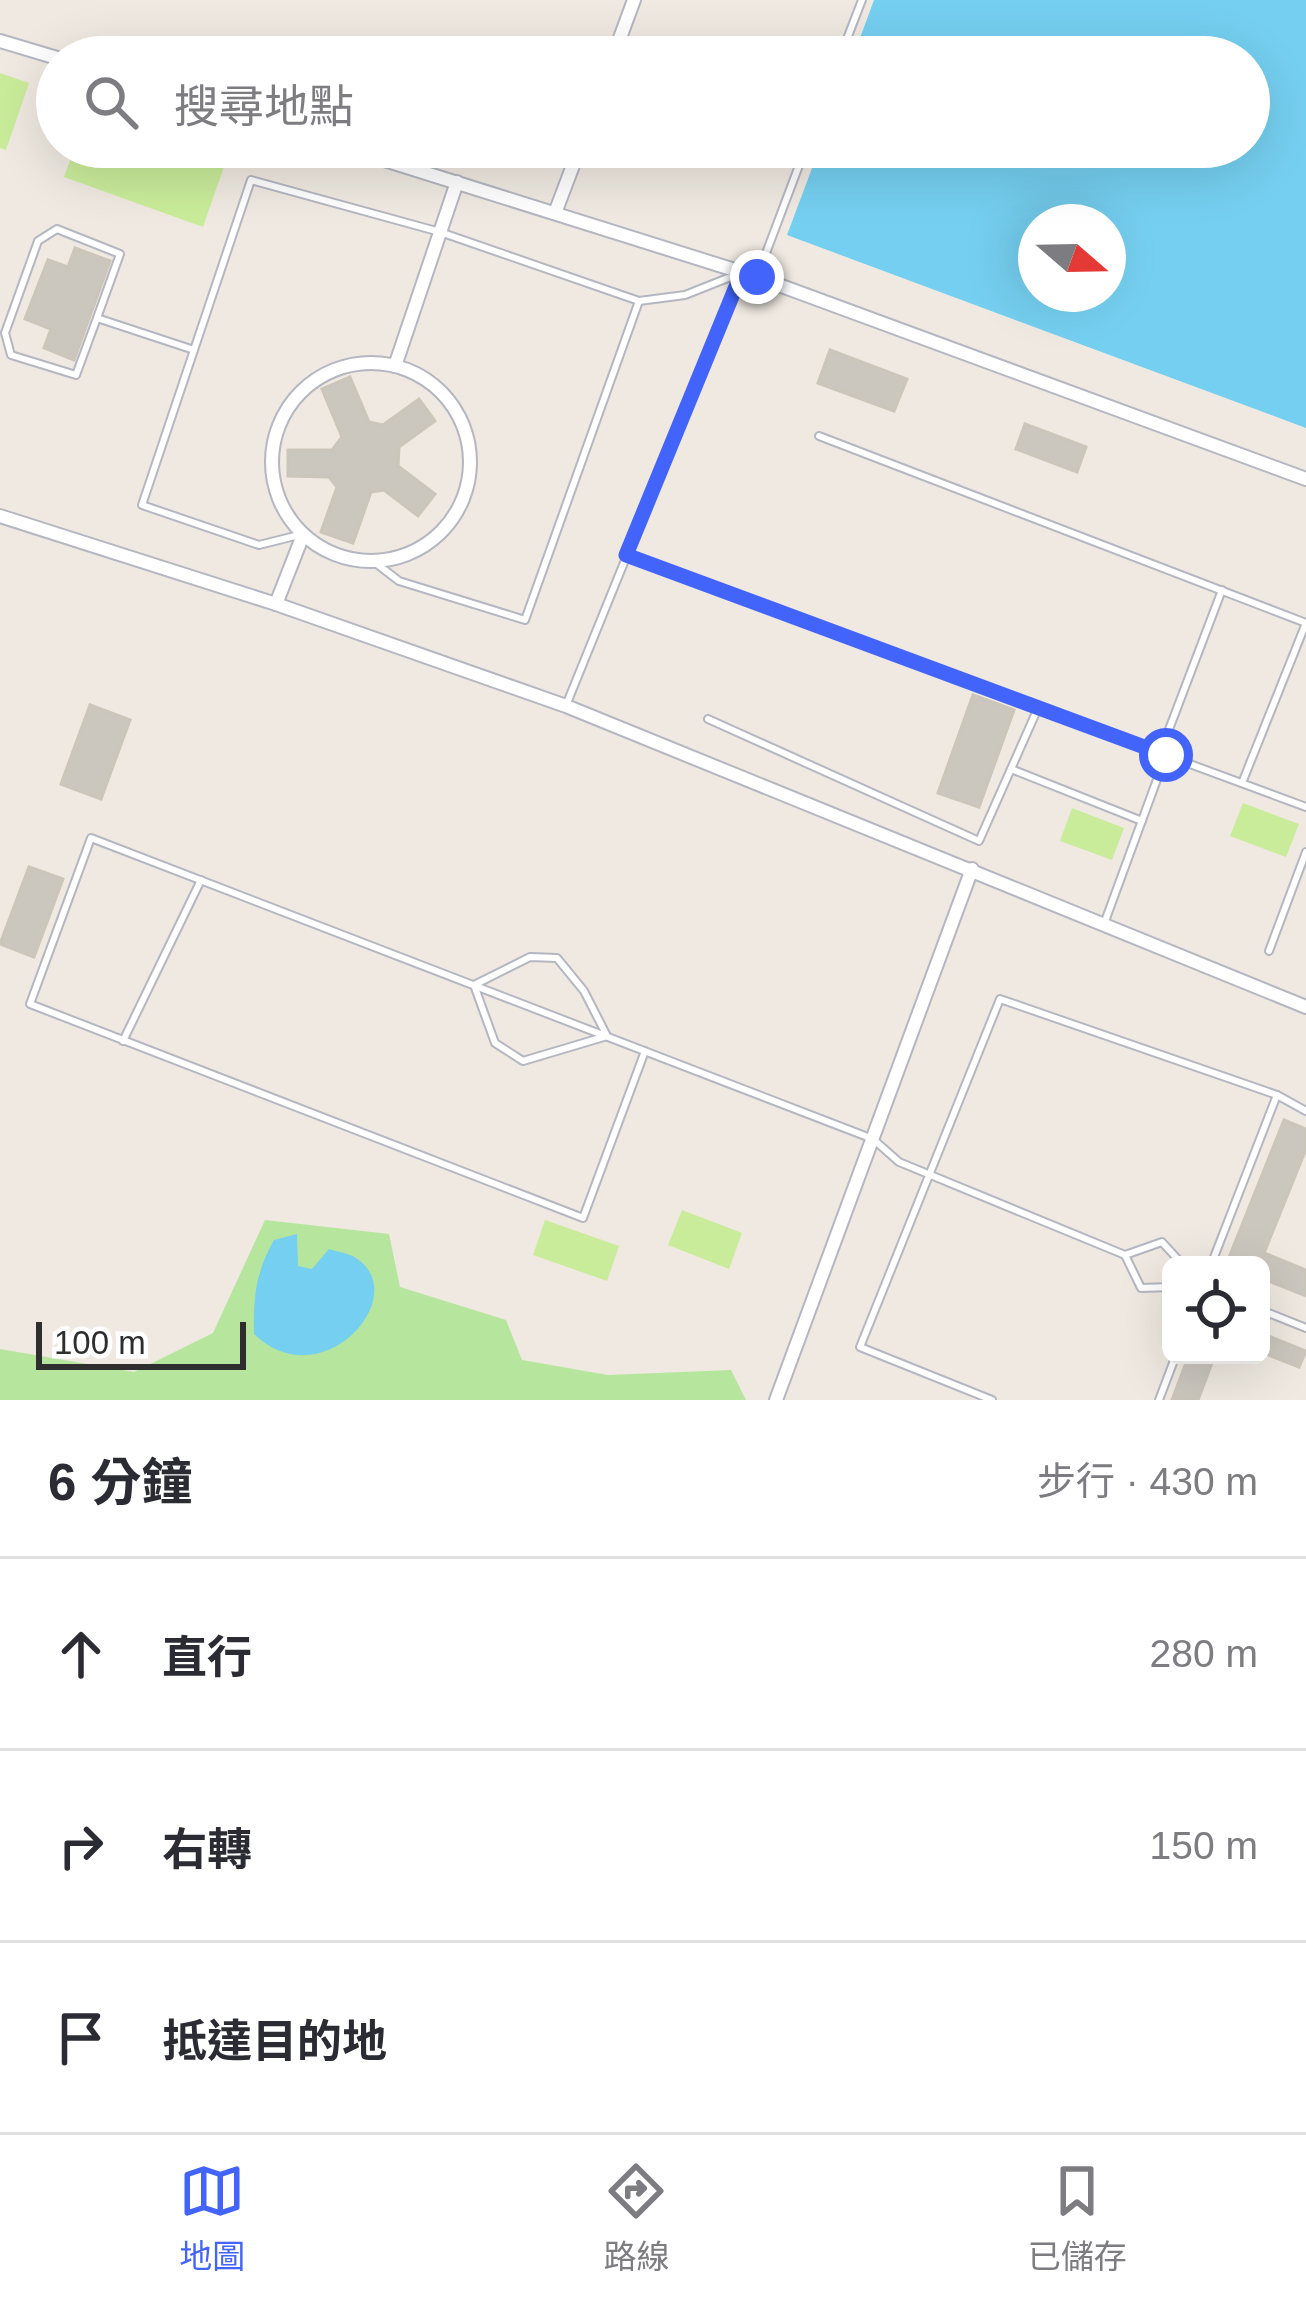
<!DOCTYPE html>
<html lang="zh-TW">
<head>
<meta charset="utf-8">
<style>
  body { margin:0; font-family:Arial,"Noto Sans TC",sans-serif; background:#f7f7f7; color:#2b2b33 }
  .controls { position:absolute; right:36px; bottom:36px; display:grid; overflow:hidden; border-radius:18px; box-shadow:0 12px 48px #0002 }
  .controls button { width:108px; height:108px; display:grid; place-items:center; padding:0; border:0; border-bottom:3px solid #e1e1e2; background:#fff; color:#2b2b33; font:60px sans-serif }
  .compass { position:absolute; left:1018px; top:204px; width:108px; height:108px; border-radius:50%; background:#fff; box-shadow:0 12px 48px #0002; rotate:110deg }
  .scale { position:absolute; left:36px; bottom:30px; width:210px; box-sizing:border-box; padding-left:12px; border:6px solid #2e2e2e; border-top:0; font-size:33px; line-height:42px; white-space:nowrap; color:#2e2e2e; -webkit-text-stroke:9px #fff; paint-order:stroke }
  .stop { position:absolute; width:36px; height:36px; margin:-27px; border:9px solid #4264fb; border-radius:50%; background:#fff }
  .stop.end { background:#4264fb; border-color:#fff; box-shadow:0 3px 12px #0008 }
  .list { margin:0; padding:0; list-style:none }
  h2 { display:flex; justify-content:space-between; align-items:center; height:156px; margin:0; padding:0 48px; font-size:51px }
  h2 small { font-size:39px; font-weight:400; color:#7c7c81 }
  .list li { display:grid; grid-template-columns:78px 1fr auto; gap:36px; align-items:center; box-sizing:border-box; height:192px; padding:0 48px; border-top:3px solid #e1e1e2 }
  .list b { display:block; font-size:45px; white-space:nowrap }
  .list em { font-size:39px; font-style:normal; color:#7c7c81 }
  .icon { flex:none; width:66px; height:66px; fill:none; stroke:currentColor; stroke-width:2; stroke-linecap:round; stroke-linejoin:round }
  .map { position:relative; flex:none; width:1306px; height:1400px; overflow:hidden }
  .search { position:absolute; background:#fff; box-shadow:0 12px 48px #0002; left:36px; right:36px; top:36px; height:132px; display:flex; align-items:center; gap:30px; box-sizing:border-box; padding:0 42px; border-radius:66px; color:#7c7c81; font-size:45px }
  .sheet { height:732px; background:#fff }
  nav { display:flex; justify-content:space-around; align-items:center; box-sizing:border-box; height:168px; border-top:3px solid #e1e1e2; background:#fff; font-size:33px; color:#7c7c81 }
  nav a { display:grid; justify-items:center; gap:6px }
  nav .on { color:#4264fb }
  .map>svg:first-child { display:block }
</style>
</head>
<body>
<div class="map">
<svg width="1306" height="1400" viewBox="0 0 1306 1400">
  <rect width="100%" height="100%" fill="#efe9e1"/>
  <path fill="#b6e59e" d="M 265,1220 L 389,1234 L 400,1287 L 506,1320 L 522,1360 L 608,1375 L 731,1370 L 746,1400 L 0,1400 L 0,1349 L 134,1372 L 213,1333 Z"/>
  <g fill="#c9ec9a">
    <path d="M 0,73 L 29,83 L 6,150 L 0,148 Z"/>
    <path d="M 75,147 L 207,147 L 228,155 L 203,227 L 64,177 Z"/>
    <path d="M 1243,803 L 1299,824 L 1286,857 L 1230,836 Z"/>
    <path d="M 1072,808 L 1124,828 L 1112,860 L 1060,841 Z"/>
    <path d="M 682,1210 L 742,1233 L 729,1269 L 668,1245 Z"/>
    <path d="M 545,1220 L 619,1246 L 607,1281 L 533,1255 Z"/>
  </g>
  <g fill="#75cff0" fill-rule="evenodd">
    <path d="M 874,0 L 1306,0 L 1306,428 L 787,235 L 820,147 L 1249,147 L 1249,57 L 853,57 ZM 1036,222 L 1108,222 L 1108,294 L 1036,294 Z"/>
    <path d="M 297,1234 L 298,1266 L 312,1269 L 329,1249 C 337,1252 349,1253 356,1258 C 414,1295 322,1400 254,1334 C 253,1297 256,1272 274,1240 Z"/>
  </g>
  <g fill="#cbc7bf" stroke="#cbc5ba" stroke-width="3">
    <path d="M 75,248 L 110,261 L 74,360 L 44,348 L 51,329 L 25,319 L 48,260 L 68,267 Z"/>
    <path d="M 830,350 L 907,379 L 894,411 L 818,383 Z"/>
    <path d="M 350,377 L 369,422 L 383,425 L 419,399 L 435,421 L 399,447 L 398,466 L 435,494 L 418,516 L 384,490 L 371,492 L 353,543 L 321,532 L 337,487 L 329,477 L 288,476 L 288,450 L 332,450 L 342,437 L 322,389 Z"/>
    <path d="M 1025,424 L 1086,447 L 1077,472 L 1016,449 Z"/>
    <path d="M 973,695 L 1014,710 L 979,807 L 938,793 Z"/>
    <path d="M 90,705 L 130,720 L 101,799 L 61,784 Z"/>
    <path d="M 29,867 L 63,879 L 34,957 L 0,944 Z"/>
    <path d="M 1284,1120 L 1306,1129 L 1306,1149 L 1264,1253 L 1306,1270 L 1306,1296 L 1261,1278 L 1261,1265 L 1226,1265 Z"/>
    <path d="M 1261,1333 L 1306,1351 L 1299,1367 L 1261,1352 Z"/>
    <path d="M 1189,1355 L 1215,1355 L 1198,1400 L 1172,1400 Z"/>
  </g>
  <g fill="none" stroke-linecap="round" stroke-linejoin="round">
    <defs>
      <g id="service">
        <path d="M 840,57 L 862,0"/>
        <path d="M 757,277 L 806,147"/>
        <path d="M 97,318 L 76,375 L 11,355 L 5,333 L 38,241 L 57,229 L 120,254 L 97,318 L 194,350"/>
        <path d="M 819,436 L 1306,623"/>
        <path d="M 299,535 L 259,545 L 142,505 L 251,180 L 440,232 L 639,301 L 685,295 L 738,274"/>
        <path d="M 625,555 L 1306,807"/>
        <path d="M 373,561 L 399,581 L 525,620 L 639,301"/>
        <path d="M 567,703 L 742,272"/>
        <path d="M 708,719 L 979,841 L 1038,708"/>
        <path d="M 1160,753 L 1222,590"/>
        <path d="M 1011,769 L 1142,821"/>
        <path d="M 1242,783 L 1306,623"/>
        <path d="M 1104,924 L 1166,755"/>
        <path d="M 1269,951 L 1306,852"/>
        <path d="M 530,957 L 557,958 L 584,991 L 607,1036 L 523,1061 L 495,1043 L 474,985 Z"/>
        <path d="M 123,1041 L 201,880"/>
        <path d="M 645,1051 L 583,1218 L 30,1004 L 91,838 L 873,1139 L 899,1162 L 1125,1255 L 1162,1242 L 1183,1265"/>
        <path d="M 1125,1255 L 1141,1288 L 1171,1287"/>
        <path d="M 1211,1265 L 1277,1095"/>
        <path d="M 1261,1310 L 1306,1328"/>
        <path d="M 992,1400 L 860,1347 L 1000,999 L 1277,1095 L 1306,1111"/>
        <path d="M 1159,1400 L 1176,1355"/>
      </g>
      <g id="minor">
        <path d="M 0,41 L 57,58"/>
        <path d="M 613,57 L 634,0"/>
        <path d="M 343,147 L 757,277 L 1306,479"/>
        <path d="M 555,213 L 580,147"/>
        <circle cx="371" cy="462" r="99"/>
        <path d="M 395,366 L 457,182"/>
        <path d="M 0,516 L 276,604 L 566,706 L 1306,1007"/>
        <path d="M 276,604 L 303,535"/>
        <path d="M 776,1400 L 972,869"/>
      </g>
    </defs>
    <use href="#service" stroke="#b4b7c1" stroke-width="10"/>
    <use href="#minor" stroke="#b4b7c1" stroke-width="16"/>
    <use href="#service" stroke="#fff" stroke-width="6"/>
    <use href="#minor" stroke="#fff" stroke-width="12"/>
  </g>
  <g fill="none" stroke-linecap="round" stroke-linejoin="round">
    <path stroke="#4264fb" stroke-width="15" d="M 757,277 L 742,272 L 626,555 L 1166,755"/>
  </g>
</svg>
<div class="controls">
<button><svg class="icon" aria-label="locate" viewBox="0 0 24 24"><circle cx="12" cy="12" r="6"/><path d="M12 2v4M12 18v4M2 12h4M18 12h4"/></svg></button>
</div>
<svg class="compass" viewBox="-18 -18 36 36"><path d="M0-13l5 13h-10z" fill="#e53935"/><path d="M0 13l5-13h-10z" fill="#7c7c81"/></svg>
<div class="scale">100 m</div>
<div class="stop" style="left:1166px;top:755px"></div>
<div class="stop end" style="left:757px;top:277px"></div>
<div class="search"><svg class="icon" aria-label="search" viewBox="0 0 24 24"><circle cx="10" cy="10" r="6"/><path d="M15 15l6 6"/></svg>搜尋地點</div>
</div>
<section class="sheet">
<h2>6 分鐘<small>步行 · 430 m</small></h2>
<ul class="list">
<li><svg class="icon" aria-label="ahead" viewBox="0 0 24 24"><path d="M12 20V5M6 11l6-6 6 6"/></svg><div><b>直行</b></div><em>280 m</em></li>
<li><svg class="icon" aria-label="right" viewBox="0 0 24 24"><path d="M7 20v-9h11M14 6l5 5-5 5"/></svg><div><b>右轉</b></div><em>150 m</em></li>
<li><svg class="icon" aria-label="arrive" viewBox="0 0 24 24"><path d="M6 21V4h12l-3 4 3 4H6"/></svg><div><b>抵達目的地</b></div></li>
</ul>
</section>
<nav>
<a class="on"><svg class="icon" aria-label="map" viewBox="0 0 24 24"><path d="M3 6l6-2 6 2 6-2v14l-6 2-6-2-6 2zM9 4v14M15 6v14"/></svg>地圖</a>
<a><svg class="icon" aria-label="directions" viewBox="0 0 24 24"><path d="M12 3l9 9-9 9-9-9zM9 14v-3h6M13 9l2 2-2 2"/></svg>路線</a>
<a><svg class="icon" aria-label="saved" viewBox="0 0 24 24"><path d="M7 4h10v16l-5-4-5 4z"/></svg>已儲存</a>
</nav>
</body>
</html>
